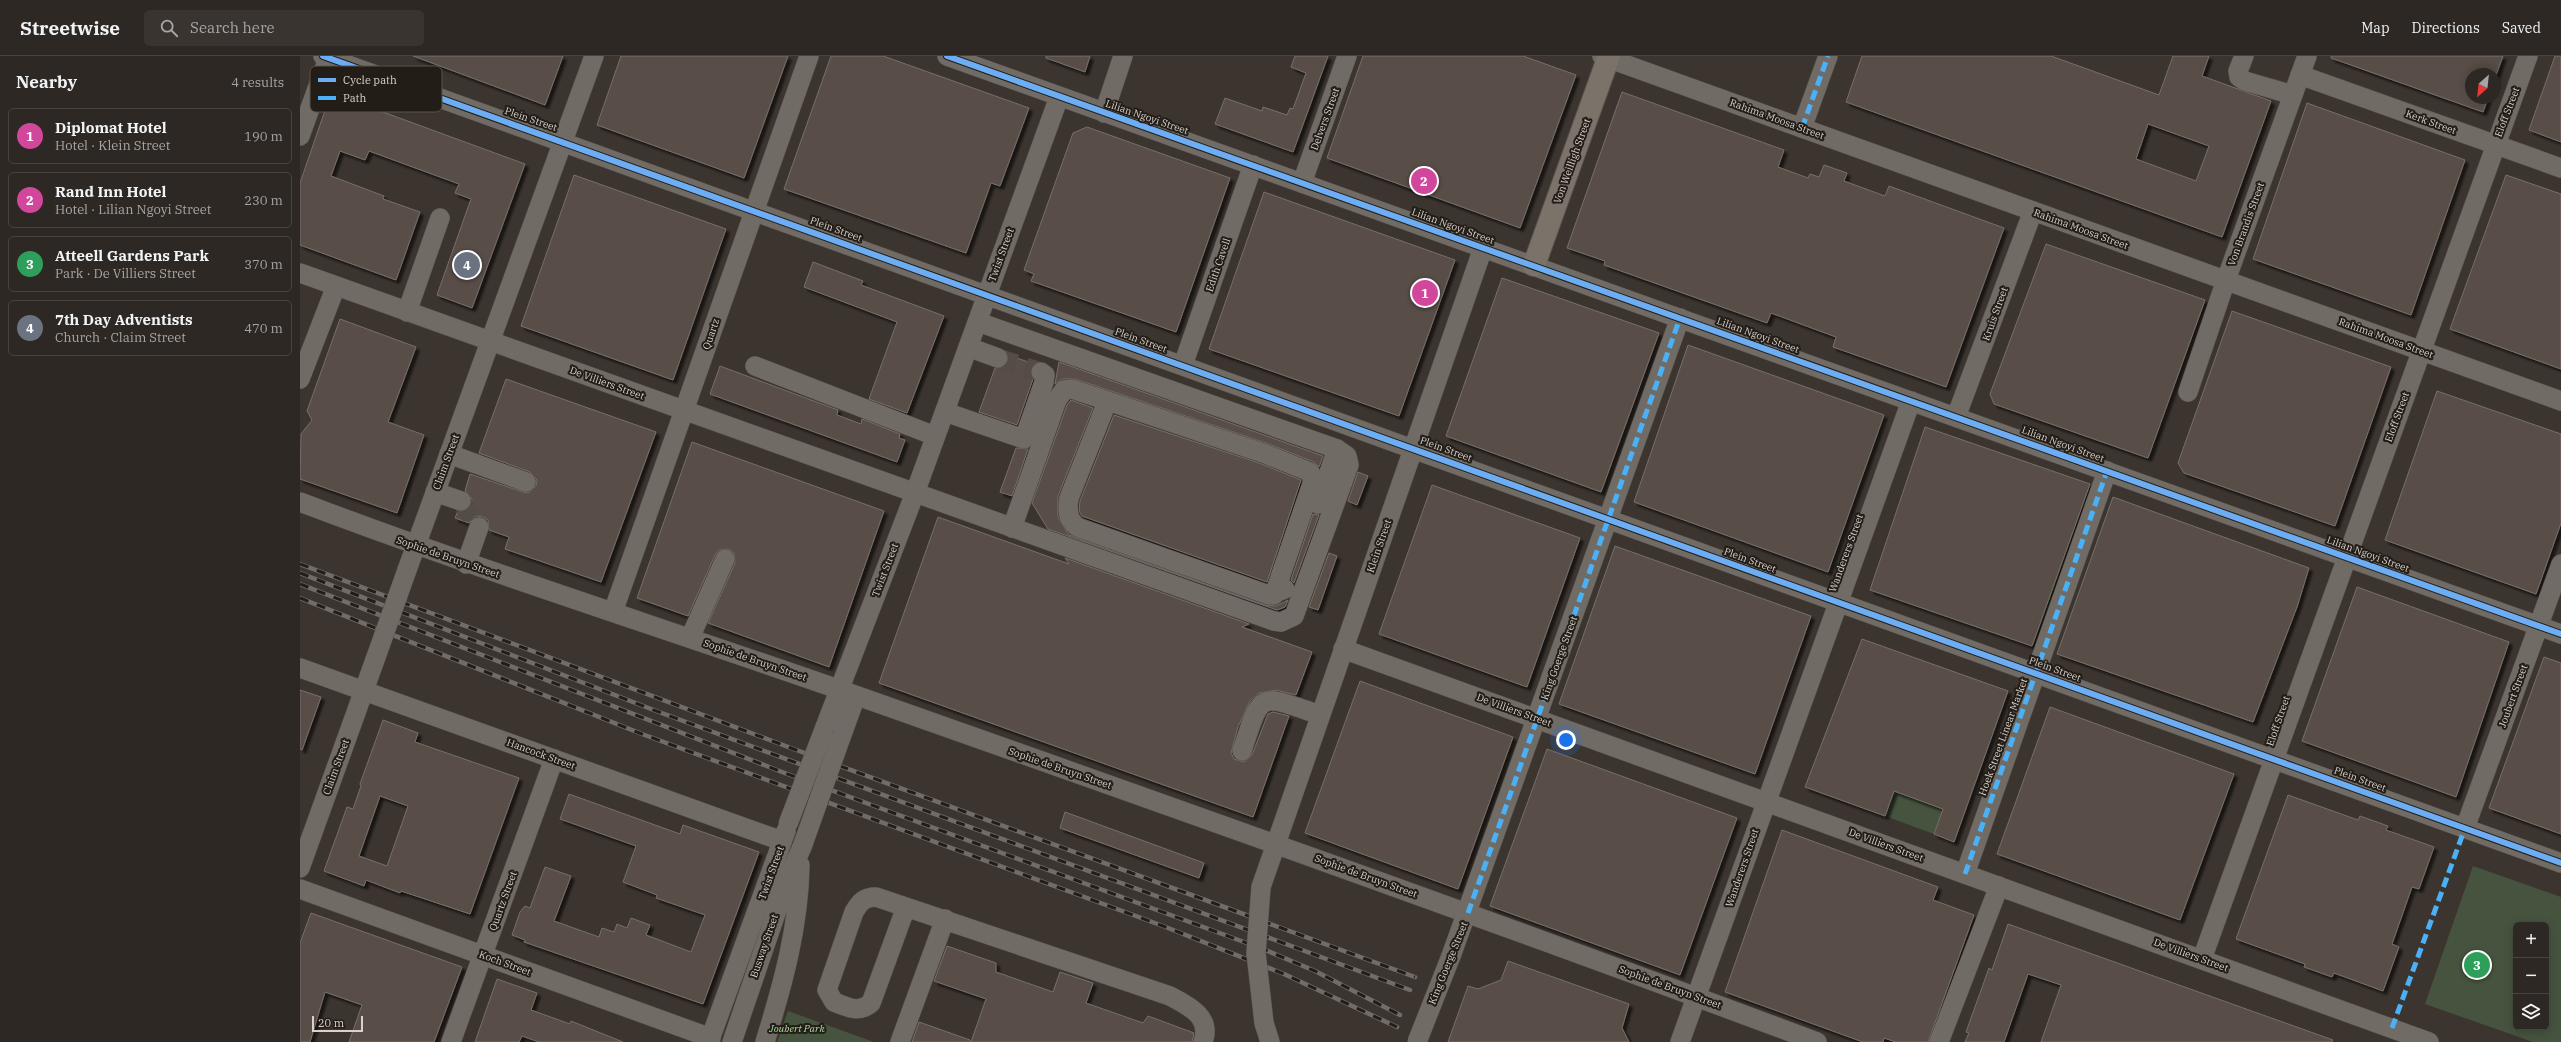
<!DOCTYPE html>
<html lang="en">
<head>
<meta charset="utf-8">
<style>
  body { margin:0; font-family:"IBM Plex Serif",serif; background:#393430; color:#f1f3f6 }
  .controls { position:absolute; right:12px; bottom:12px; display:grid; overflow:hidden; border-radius:6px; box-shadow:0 2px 10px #0003 }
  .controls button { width:36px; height:36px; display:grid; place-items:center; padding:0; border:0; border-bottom:1px solid #484441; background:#2d2823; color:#f1f3f6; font:20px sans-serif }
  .compass { position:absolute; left:2165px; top:12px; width:36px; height:36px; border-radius:50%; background:#2d2823; box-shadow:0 2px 10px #0003; rotate:207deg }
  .scale { position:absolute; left:12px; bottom:10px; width:51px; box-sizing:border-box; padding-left:4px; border:2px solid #dad1ca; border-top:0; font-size:11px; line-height:14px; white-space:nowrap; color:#dad1ca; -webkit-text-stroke:3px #231d18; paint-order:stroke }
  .you { position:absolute; left:1266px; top:684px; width:14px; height:14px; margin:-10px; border:3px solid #fff; border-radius:50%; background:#1a73e8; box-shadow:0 0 0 6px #1a73e833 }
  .badge { display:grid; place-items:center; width:26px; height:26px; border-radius:50%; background:#8c9099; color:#fff; font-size:13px; font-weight:700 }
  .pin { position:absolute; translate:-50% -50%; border:2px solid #fff; box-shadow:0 1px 4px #0006 }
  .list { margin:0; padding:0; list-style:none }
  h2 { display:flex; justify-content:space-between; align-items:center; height:52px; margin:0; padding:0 16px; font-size:17px }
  h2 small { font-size:13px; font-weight:400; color:#a7a6a6 }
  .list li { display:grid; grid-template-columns:26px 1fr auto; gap:12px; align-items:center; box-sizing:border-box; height:56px; margin:0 8px 8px; padding:0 8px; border:1px solid #484441; border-radius:6px }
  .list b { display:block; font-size:15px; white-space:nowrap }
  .list p { margin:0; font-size:13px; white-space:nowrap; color:#a7a6a6 }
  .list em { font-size:13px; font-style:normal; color:#a7a6a6 }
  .icon { flex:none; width:22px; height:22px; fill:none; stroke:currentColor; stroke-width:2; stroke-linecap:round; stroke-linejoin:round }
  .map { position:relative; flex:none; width:2261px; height:986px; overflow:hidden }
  header { display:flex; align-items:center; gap:24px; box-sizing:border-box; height:56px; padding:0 20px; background:#2d2823; border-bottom:1px solid #484441 }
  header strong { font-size:19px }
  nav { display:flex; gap:22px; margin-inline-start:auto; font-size:14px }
  .search { width:280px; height:36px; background:#393430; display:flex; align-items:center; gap:10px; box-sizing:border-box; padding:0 14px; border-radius:6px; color:#a7a6a6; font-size:15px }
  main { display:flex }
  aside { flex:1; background:#2d2823 }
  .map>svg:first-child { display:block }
</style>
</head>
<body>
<header>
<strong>Streetwise</strong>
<div class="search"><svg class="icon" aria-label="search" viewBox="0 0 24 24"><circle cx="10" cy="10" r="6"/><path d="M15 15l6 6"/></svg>Search here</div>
<nav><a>Map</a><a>Directions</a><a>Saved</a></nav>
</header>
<main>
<aside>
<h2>Nearby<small>4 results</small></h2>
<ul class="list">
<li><span class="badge" style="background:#d1479c">1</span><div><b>Diplomat Hotel</b><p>Hotel · Klein Street</p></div><em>190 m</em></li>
<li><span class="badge" style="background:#d1479c">2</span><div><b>Rand Inn Hotel</b><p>Hotel · Lilian Ngoyi Street</p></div><em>230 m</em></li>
<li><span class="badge" style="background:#2e9e5b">3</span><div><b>Atteell Gardens Park</b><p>Park · De Villiers Street</p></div><em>370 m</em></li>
<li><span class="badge" style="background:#6b7280">4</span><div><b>7th Day Adventists</b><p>Church · Claim Street</p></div><em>470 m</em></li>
</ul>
</aside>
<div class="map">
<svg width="2261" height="986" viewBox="0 0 2261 986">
  <defs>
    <filter id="shadow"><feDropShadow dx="3.5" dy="3.5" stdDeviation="1" flood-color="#0009"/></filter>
  </defs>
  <rect width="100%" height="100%" fill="#3c352f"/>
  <g fill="#46533f" fill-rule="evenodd">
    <path d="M 1594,735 L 1643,753 L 1634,778 L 1585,760 Z"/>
    <path d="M 2173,810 L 2261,841 L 2261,986 L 2233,986 L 2125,948 ZM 2216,869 L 2246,869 L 2246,971 L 2216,971 Z"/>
    <path d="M 488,955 L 574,986 L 477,986 Z"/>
  </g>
  <g fill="#594d46" stroke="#766f6a" fill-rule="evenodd" filter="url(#shadow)">
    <path d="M 113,0 L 263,0 L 245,49 Z"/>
    <path d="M 321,0 L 488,0 L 444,122 L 297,69 Z"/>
    <path d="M 531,0 L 583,0 L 729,52 L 700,130 L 691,127 L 666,197 L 484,133 Z"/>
    <path d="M 746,0 L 790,0 L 785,16 L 746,2 Z"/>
    <path d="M 995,0 L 1028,0 L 993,96 L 915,68 L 925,42 L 962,55 L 963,51 L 987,59 L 990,52 L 993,53 L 1006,17 L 991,11 Z"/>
    <path d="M 1063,0 L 1223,0 L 1276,19 L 1220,172 L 1027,102 Z"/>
    <path d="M 1562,0 L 1751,0 L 1859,39 L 1873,0 L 1909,0 L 1902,20 L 1971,45 L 1922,181 L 1546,46 ZM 1848,68 L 1909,90 L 1896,125 L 1836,103 Z"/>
    <path d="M 2031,0 L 2203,0 L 2195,22 L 2195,18 L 2171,18 L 2171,42 L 2188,42 L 2183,56 L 2031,2 Z"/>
    <path d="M 2255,0 L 2261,0 L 2261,86 L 2229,74 Z"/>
    <path d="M 1322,36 L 1484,94 L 1478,111 L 1508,122 L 1510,118 L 1519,121 L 1524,109 L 1547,117 L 1544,125 L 1585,140 L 1589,130 L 1704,172 L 1646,331 L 1533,291 L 1536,281 L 1471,257 L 1467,267 L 1304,209 L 1305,205 L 1267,192 Z"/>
    <path d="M 31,37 L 225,108 L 172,252 L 137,239 L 171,143 L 155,137 L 159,128 L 69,95 L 65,104 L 40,95 L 31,120 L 84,140 L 83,143 L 120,156 L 96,224 L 0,189 L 0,127 Z"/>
    <path d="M 2007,47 L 2165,104 L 2111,259 L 1953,203 Z"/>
    <path d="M 787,71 L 930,122 L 876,276 L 731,225 L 734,218 L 724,214 L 773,77 Z"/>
    <path d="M 274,119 L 426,173 L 373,324 L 221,270 Z"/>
    <path d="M 2206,119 L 2261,138 L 2261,313 L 2150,273 Z"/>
    <path d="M 964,136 L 1155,204 L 1099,360 L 909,293 Z"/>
    <path d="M 1746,188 L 1905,244 L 1848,402 L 1694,348 L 1690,338 Z"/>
    <path d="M 513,206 L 563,225 L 561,229 L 644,260 L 607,357 L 569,343 L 597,266 L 504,231 Z"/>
    <path d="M 1202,222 L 1359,277 L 1301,436 L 1146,380 Z"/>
    <path d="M 1932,255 L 2091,311 L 2035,470 L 1884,417 L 1878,407 Z"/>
    <path d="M 40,263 L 116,291 L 88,366 L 124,379 L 97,457 L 0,423 L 1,378 L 12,364 L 7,355 Z"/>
    <path d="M 1388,289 L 1584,359 L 1528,516 L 1334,446 Z"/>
    <path d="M 708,299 L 734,308 L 730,315 L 733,323 L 717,369 L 679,356 L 695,312 L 705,310 Z"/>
    <path d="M 759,306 L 1023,400 L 1019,411 L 1014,406 L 966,387 L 775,323 L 762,323 L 755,328 Z"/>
    <path d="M 420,310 L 538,354 L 537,359 L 561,368 L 562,363 L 600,378 L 599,382 L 605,384 L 597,406 L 410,338 Z"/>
    <path d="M 206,323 L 356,376 L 301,526 L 205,493 L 209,481 L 189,474 L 188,464 L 183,461 L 177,460 L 169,467 L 155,462 L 158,455 L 163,456 L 171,449 L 172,443 L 165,435 L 170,418 L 223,436 L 228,437 L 236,430 L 237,424 L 230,416 L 179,397 Z"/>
    <path d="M 2137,335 L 2261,378 L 2261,467 L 2236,538 L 2085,484 Z"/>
    <path d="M 771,344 L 793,352 L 758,440 L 758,461 L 769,479 L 965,549 L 976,550 L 988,544 L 985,551 L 977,554 L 748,473 L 732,447 L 767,349 Z"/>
    <path d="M 814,359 L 959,407 L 1001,424 L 967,526 L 782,460 L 779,455 L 780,445 Z"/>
    <path d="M 1625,371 L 1790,428 L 1732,590 L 1570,534 Z"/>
    <path d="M 392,386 L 584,455 L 529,611 L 408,567 L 435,507 L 434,497 L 429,493 L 419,494 L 415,499 L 388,560 L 337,542 Z"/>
    <path d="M 716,392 L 728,393 L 712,440 L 700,436 Z"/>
    <path d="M 1058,416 L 1068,420 L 1057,449 L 1048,445 Z"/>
    <path d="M 1132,429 L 1280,482 L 1227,631 L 1079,578 Z"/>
    <path d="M 1813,441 L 2009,512 L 1997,551 L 1953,666 L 1757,598 Z"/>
    <path d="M 1013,458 L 1019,459 L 994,527 L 991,524 Z"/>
    <path d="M 638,461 L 769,508 L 765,502 L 949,568 L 942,571 L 1012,596 L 996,639 L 976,634 L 959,637 L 950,645 L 938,671 L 931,697 L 934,703 L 944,706 L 952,699 L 968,658 L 973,656 L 989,660 L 953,761 L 579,627 Z"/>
    <path d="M 1315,490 L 1511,560 L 1455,718 L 1259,648 Z"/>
    <path d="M 1029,497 L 1037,500 L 1018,554 L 1009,551 Z"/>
    <path d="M 2057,531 L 2209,586 L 2156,741 L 2002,685 Z"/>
    <path d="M 1562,583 L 1708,635 L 1654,786 L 1634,778 L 1643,753 L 1594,735 L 1585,760 L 1505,731 Z"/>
    <path d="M 2244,601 L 2261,607 L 2261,778 L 2189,752 Z"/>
    <path d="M 1060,625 L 1213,681 L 1158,833 L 1005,777 Z"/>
    <path d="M 0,634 L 21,641 L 2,694 L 0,693 Z"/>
    <path d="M 1750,651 L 1934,718 L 1880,864 L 1697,798 Z"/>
    <path d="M 83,664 L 118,677 L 115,686 L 219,722 L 170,858 L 101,835 L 100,837 L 66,824 L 64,830 L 24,815 L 47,751 L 53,753 L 61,730 L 60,728 ZM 80,740 L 108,750 L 87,810 L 59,800 Z"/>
    <path d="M 1247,693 L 1437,762 L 1380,919 L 1190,850 Z"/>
    <path d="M 269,738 L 380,778 L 383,769 L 459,796 L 403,948 L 224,886 L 225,884 L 212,879 L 220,856 L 225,850 L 230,852 L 245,811 L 271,820 L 254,865 L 299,881 L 302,872 L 314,876 L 317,868 L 327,872 L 331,862 L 350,869 L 346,879 L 391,896 L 405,859 L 356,842 L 357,839 L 323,826 L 336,790 L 260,763 Z"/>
    <path d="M 1988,739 L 2058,764 L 2060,760 L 2088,770 L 2086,774 L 2134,791 L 2119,833 L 2112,831 L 2092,888 L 2099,891 L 2083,935 L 2034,917 L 2032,921 L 2004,911 L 2005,908 L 1936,883 Z"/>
    <path d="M 765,756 L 904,807 L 899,822 L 760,772 Z"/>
    <path d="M 1482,774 L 1638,831 L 1633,844 L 1674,859 L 1628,986 L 1596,986 L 1584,982 L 1583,986 L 1563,986 L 1425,936 Z"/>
    <path d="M 11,857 L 162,911 L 134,986 L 49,986 L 62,949 L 25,936 L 10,986 L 0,986 L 0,887 Z"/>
    <path d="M 1708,868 L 2033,984 L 2032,986 L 1741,986 L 1761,929 L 1728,918 L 1704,986 L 1665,986 L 1669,977 L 1666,976 L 1689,912 L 1692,914 Z"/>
    <path d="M 647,890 L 696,907 L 696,916 L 753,936 L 760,916 L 793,927 L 786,947 L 843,967 L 848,960 L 894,977 L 892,986 L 671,986 L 686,943 L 634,925 Z"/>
    <path d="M 1208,905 L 1329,948 L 1322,972 L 1329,986 L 1148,986 L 1168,930 L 1178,933 L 1201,924 Z"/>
    <path d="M 197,923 L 237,937 L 231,954 L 270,968 L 271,965 L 323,986 L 239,986 L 222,980 L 219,986 L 175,986 Z"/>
    <path d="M 619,966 L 670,984 L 670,986 L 612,986 Z"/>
  </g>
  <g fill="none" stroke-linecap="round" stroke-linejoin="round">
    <g stroke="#544c46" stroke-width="19" stroke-dasharray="19 10" stroke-linecap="butt">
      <path d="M 698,302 L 741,316"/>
      <path d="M 161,445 L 179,471"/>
    </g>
    <defs>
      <g id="minor">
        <path d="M 23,0 L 2261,807"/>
        <path d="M 647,0 L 2261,578"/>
        <path d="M 1302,0 L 2261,345"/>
        <path d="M 1944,0 L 1938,15 L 1939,21 L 1945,25 L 1993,39"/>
        <path d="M 2000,19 L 2261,112"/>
        <path d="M 804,57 L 823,0"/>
        <path d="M 1502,72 L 1528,0"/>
        <path d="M 0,80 L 29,0"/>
        <path d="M 1002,127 L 1047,0"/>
        <path d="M 0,217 L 974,565 L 981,566 L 994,560 L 1049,409 L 1047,400 L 1037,393 L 678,266"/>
        <path d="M 107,256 L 140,162"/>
        <path d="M 668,291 L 698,302"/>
        <path d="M 883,309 L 953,109"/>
        <path d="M 455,310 L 635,380"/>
        <path d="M 0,323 L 36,230"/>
        <path d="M 1888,336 L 1926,224 L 2007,0"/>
        <path d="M 807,346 L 769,442 C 767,454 767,462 777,471 L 969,539 L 985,533"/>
        <path d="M 645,356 L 724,383 L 744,326 L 745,319 L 741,316"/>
        <path d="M 1656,361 L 1733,155"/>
        <path d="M 149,398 L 226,426"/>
        <path d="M 135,436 L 161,445"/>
        <path d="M 0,446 C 177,513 357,570 535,632 C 864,748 1191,864 1517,986"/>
        <path d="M 1018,448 L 1037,393"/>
        <path d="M 712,472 L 757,344 L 764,334 L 772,333 L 963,397 L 1010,416 L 1013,425 L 974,539"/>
        <path d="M 166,508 L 179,471"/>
        <path d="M 107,514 L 294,0"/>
        <path d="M 313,556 L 509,0"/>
        <path d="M 390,582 L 425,503"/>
        <path d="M 1043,593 L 2129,986"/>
        <path d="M 0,612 L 482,785"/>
        <path d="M 525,671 L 615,437 L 759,41"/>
        <path d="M 540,684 L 556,640"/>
        <path d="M 942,695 C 962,633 959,638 1020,659"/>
        <path d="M 2165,772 L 2261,508"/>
        <path d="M 0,812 L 76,601"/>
        <path d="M 1665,818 L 1807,415"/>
        <path d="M 961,831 L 1183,192"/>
        <path d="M 0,833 L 411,982"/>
        <path d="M 606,851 L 571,947 C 558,958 548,951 534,946 L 527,934 L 554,856 C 560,846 564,841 576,841 L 870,940 C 889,950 912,961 903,986"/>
        <path d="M 1151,900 L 1380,262"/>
        <path d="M 1902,903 L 2228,0"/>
        <path d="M 964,967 L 970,986"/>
        <path d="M 151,986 L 254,703"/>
        <path d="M 409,986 L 486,775"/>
        <path d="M 432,986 L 488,822 L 502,791"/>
        <path d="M 465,986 C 483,928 499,870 500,809"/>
        <path d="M 600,986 L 645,863"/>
        <path d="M 1380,986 L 1611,345"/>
        <path d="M 1639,986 L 1699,830"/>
      </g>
      <path id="major" d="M 1234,209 L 1309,0"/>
    </defs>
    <use href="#minor" stroke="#5a534e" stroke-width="20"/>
    <use href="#major" stroke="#5a534e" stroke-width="24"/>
    <use href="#minor" stroke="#716b66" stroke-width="19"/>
    <use href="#major" stroke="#7b736a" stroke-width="22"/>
    <defs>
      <g id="rail">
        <path d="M 0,508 L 491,692 L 1115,921"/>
        <path d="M 0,517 L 351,653 L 1110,934"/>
        <path d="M 0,528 L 482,716 L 963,893 L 1015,915 L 1100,959"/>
        <path d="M 0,542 L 342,678 L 863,870 L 984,918 L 1097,971"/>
      </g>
    </defs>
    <use href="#rail" stroke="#726c68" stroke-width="4.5"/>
    <use href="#rail" stroke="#231d18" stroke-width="3" stroke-dasharray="9" stroke-linecap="butt"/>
    <defs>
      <g id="minor-bridge">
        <path d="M 76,601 L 107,514"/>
        <path d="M 488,768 L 525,671"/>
        <path d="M 502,791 L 540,684"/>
        <path d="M 961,831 L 956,897 L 964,967"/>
        <path d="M 1117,986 L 1151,900"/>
      </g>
    </defs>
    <use href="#minor-bridge" stroke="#5a534e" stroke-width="20" stroke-linecap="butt"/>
    <use href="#minor-bridge" stroke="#716b66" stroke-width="19"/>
    <g stroke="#4cb0f7" stroke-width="5" stroke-dasharray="10 5" stroke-linecap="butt">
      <path d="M 1502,72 L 1528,0"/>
      <path d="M 1665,818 L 1807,415"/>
      <path d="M 1168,857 L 1380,262"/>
      <path d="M 2092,972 L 2165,772"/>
    </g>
    <defs>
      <g id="cycleway">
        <path d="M 23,0 L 2261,807"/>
        <path d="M 647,0 L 2261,578"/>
      </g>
    </defs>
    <use href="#cycleway" stroke="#231d18" stroke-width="8"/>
    <use href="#cycleway" stroke="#6dadf4" stroke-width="6"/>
  </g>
  <g text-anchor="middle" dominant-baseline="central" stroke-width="4" stroke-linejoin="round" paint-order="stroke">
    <g font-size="10" fill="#dad1ca" stroke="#231d18">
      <text transform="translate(2207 56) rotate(-69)">Eloff Street</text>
      <text transform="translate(847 61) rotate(19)">Lilian Ngoyi Street</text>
      <text transform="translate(231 63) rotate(19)">Plein Street</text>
      <text transform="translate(1025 63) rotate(-70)">Delvers Street</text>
      <text transform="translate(1477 63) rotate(20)">Rahima Moosa Street</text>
      <text transform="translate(2131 66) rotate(20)">Kerk Street</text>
      <text transform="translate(1272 105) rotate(-70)">Von Weilligh Street</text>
      <text transform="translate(1946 168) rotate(-70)">Von Brandis Street</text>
      <text transform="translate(1153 170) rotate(20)">Lilian Ngoyi Street</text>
      <text transform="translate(536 173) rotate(20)">Plein Street</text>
      <text transform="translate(1781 173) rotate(20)">Rahima Moosa Street</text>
      <text transform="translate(701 199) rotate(-70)">Twist Street</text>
      <text transform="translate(918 209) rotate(-71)">Edith Cavell</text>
      <text transform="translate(1695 258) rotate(-70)">Kruis Street</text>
      <text transform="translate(411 278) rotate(-71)">Quartz</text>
      <text transform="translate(1458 279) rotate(20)">Lilian Ngoyi Street</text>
      <text transform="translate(2086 282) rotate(20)">Rahima Moosa Street</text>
      <text transform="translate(841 284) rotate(20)">Plein Street</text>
      <text transform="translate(307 327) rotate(20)">De Villiers Street</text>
      <text transform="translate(2097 361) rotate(-70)">Eloff Street</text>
      <text transform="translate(1763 388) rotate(20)">Lilian Ngoyi Street</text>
      <text transform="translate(1146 393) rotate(20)">Plein Street</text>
      <text transform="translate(146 406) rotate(-70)">Claim Street</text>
      <text transform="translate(1079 490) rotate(-71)">Klein Street</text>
      <text transform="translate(1546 497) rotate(-70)">Wanderers Street</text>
      <text transform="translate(2068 498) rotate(20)">Lilian Ngoyi Street</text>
      <text transform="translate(148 501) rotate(19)">Sophie de Bruyn Street</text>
      <text transform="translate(1450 504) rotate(20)">Plein Street</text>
      <text transform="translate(585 514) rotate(-69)">Twist Street</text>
      <text transform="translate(1259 602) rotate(-70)">King Goerge Street</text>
      <text transform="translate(455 604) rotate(19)">Sophie de Bruyn Street</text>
      <text transform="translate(1755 613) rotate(20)">Plein Street</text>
      <text transform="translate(2213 640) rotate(-70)">Joubert Street</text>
      <text transform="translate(1214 654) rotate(20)">De Villiers Street</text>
      <text transform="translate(1978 665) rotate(-71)">Eloff Street</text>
      <text transform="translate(1703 681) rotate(-70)">Hoek Street Linear Market</text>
      <text transform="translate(241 698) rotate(20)">Hancock Street</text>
      <text transform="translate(36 711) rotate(-70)">Claim Street</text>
      <text transform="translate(760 712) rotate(19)">Sophie de Bruyn Street</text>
      <text transform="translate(2060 723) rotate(20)">Plein Street</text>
      <text transform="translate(1586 789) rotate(20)">De Villiers Street</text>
      <text transform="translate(1442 812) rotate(-71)">Wanderers Street</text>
      <text transform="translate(471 817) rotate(-70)">Twist Street</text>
      <text transform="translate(1066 820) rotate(20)">Sophie de Bruyn Street</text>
      <text transform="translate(203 845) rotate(-70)">Quartz Street</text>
      <text transform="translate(464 890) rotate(-71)">Busway Street</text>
      <text transform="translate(1891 899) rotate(20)">De Villiers Street</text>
      <text transform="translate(205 907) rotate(20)">Koch Street</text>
      <text transform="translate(1148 907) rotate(-68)">King Goerge Street</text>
      <text transform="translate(1370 931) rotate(20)">Sophie de Bruyn Street</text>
    </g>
    <g font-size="10" font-style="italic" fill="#acdc9d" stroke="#231d18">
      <text x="497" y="972">Joubert Park</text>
    </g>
  </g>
  <rect x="10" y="10" width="132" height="46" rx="6" fill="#231d18" stroke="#5a534d" stroke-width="1"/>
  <rect x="18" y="22" width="18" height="4" fill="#6dadf4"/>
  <rect x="18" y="40" width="18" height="4" fill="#4cb0f7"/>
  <g font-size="11" fill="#dad1ca">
    <text x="43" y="28">Cycle path</text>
    <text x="43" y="46">Path</text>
  </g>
</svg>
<div class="controls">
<button>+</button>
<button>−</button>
<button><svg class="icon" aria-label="layers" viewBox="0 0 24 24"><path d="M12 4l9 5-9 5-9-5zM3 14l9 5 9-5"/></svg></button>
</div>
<svg class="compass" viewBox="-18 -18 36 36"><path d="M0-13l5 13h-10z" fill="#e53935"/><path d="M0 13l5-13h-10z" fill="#a7a6a6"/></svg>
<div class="scale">20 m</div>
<div class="you"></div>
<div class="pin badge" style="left:1125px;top:237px;background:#d1479c">1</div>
<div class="pin badge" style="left:1124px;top:125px;background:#d1479c">2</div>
<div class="pin badge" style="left:2177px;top:909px;background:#2e9e5b">3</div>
<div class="pin badge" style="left:167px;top:209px;background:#6b7280">4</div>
</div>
</main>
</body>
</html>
